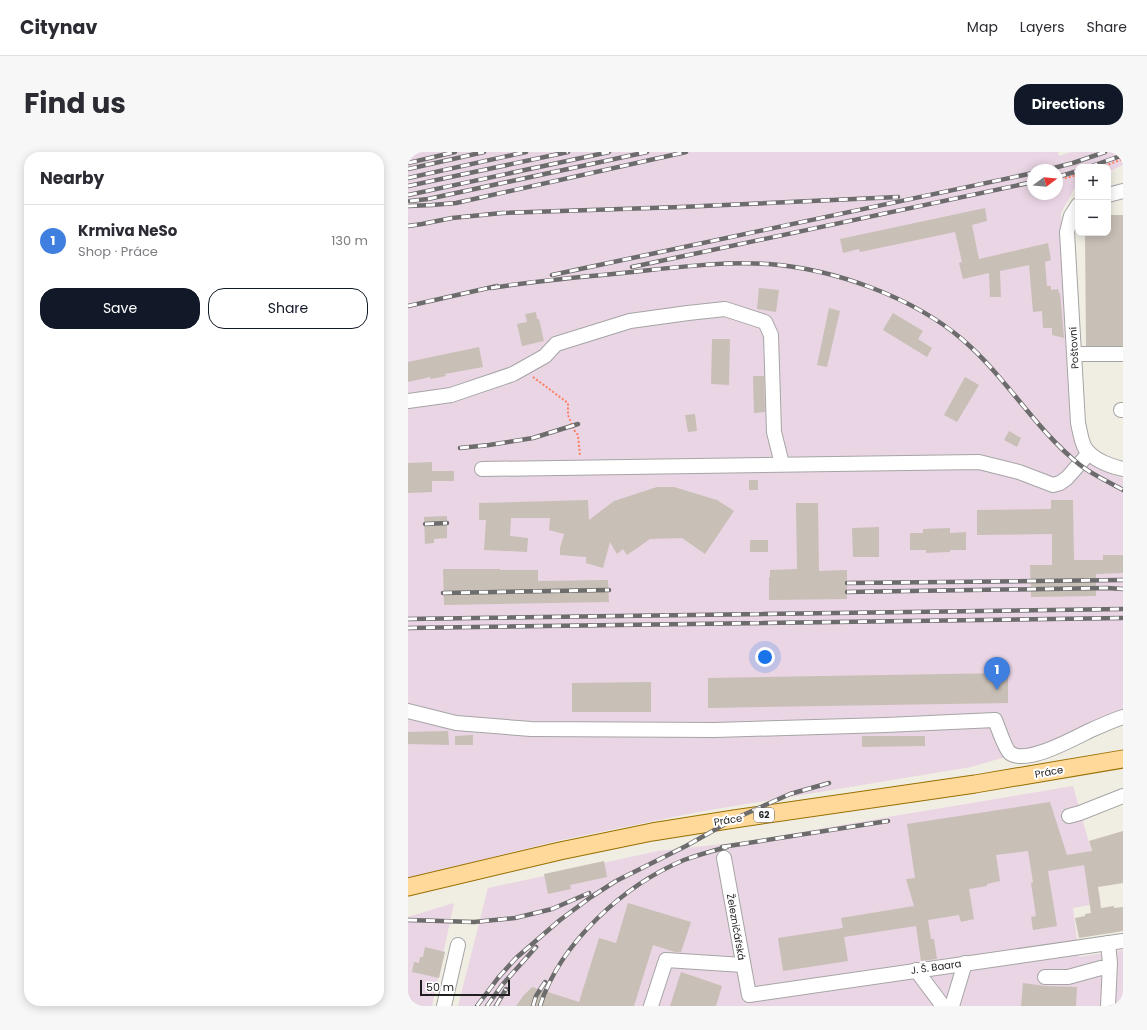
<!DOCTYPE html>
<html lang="en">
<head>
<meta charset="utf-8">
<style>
  body { margin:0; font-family:Poppins,sans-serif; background:#f7f7f7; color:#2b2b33 }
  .controls { position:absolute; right:12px; top:12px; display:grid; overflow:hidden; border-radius:8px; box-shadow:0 2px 10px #0003 }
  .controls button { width:36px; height:36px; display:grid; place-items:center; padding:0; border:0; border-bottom:1px solid #e1e1e2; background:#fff; color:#2b2b33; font:20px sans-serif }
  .compass { position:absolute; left:619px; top:12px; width:36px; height:36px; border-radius:50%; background:#fff; box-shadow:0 2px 10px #0003; rotate:74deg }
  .scale { position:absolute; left:12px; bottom:10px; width:90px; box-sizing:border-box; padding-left:4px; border:2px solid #1e1e1e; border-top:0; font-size:11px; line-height:14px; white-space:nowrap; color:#1e1e1e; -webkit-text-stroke:3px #fff; paint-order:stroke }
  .you { position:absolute; left:357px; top:505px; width:14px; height:14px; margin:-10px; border:3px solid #fff; border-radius:50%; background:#1a73e8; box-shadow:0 0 0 6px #1a73e833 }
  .badge { display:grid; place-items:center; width:26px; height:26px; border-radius:50%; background:#111827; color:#fff; font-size:13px; font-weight:700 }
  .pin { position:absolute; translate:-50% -33px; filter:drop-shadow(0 1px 2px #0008) }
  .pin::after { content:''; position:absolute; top:21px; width:14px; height:12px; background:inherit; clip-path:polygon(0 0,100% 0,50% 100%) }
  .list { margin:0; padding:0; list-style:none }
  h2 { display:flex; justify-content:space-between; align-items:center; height:52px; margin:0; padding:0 16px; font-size:17px }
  h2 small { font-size:13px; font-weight:400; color:#7c7c81 }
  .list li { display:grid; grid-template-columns:26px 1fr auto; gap:12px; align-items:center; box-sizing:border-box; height:72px; padding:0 16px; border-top:1px solid #e1e1e2 }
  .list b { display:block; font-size:15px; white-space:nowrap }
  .list p { margin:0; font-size:13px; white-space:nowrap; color:#7c7c81 }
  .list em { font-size:13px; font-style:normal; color:#7c7c81 }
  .actions { display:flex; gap:8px; padding:12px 16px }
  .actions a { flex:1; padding:9px 0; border:1px solid #111827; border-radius:16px; text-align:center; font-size:14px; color:#111827 }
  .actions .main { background:#111827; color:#fff }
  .map { position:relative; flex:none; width:715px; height:854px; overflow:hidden; border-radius:16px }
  header { display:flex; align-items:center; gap:24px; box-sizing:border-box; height:56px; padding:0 20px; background:#fff; border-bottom:1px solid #e1e1e2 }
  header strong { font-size:19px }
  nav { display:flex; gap:22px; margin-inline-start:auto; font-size:14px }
  .intro { display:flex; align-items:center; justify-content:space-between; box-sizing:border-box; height:96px; padding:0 24px }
  h1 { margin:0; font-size:28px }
  .button { padding:10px 18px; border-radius:16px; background:#111827; color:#fff; font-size:14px; font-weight:700 }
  main { display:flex; gap:24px; padding:0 24px }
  aside { flex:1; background:#fff; border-radius:16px; box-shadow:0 2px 10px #0003 }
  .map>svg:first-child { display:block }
</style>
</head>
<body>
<header>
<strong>Citynav</strong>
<nav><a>Map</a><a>Layers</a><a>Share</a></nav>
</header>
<div class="intro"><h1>Find us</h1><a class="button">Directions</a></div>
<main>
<aside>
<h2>Nearby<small></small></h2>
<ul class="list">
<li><span class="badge" style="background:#3f7fe0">1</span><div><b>Krmiva NeSo</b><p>Shop · Práce</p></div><em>130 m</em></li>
</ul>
<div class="actions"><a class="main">Save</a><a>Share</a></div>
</aside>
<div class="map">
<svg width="715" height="854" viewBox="0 0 715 854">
  <rect width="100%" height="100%" fill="#f0ede3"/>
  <g fill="#ead5e4" fill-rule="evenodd">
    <path d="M 0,0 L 650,0 L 651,4 L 663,0 L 715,0 L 715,13 L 700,20 L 700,15 L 670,15 L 670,35 L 666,37 L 653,61 L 666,277 L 673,301 L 705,323 L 715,326 L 715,557 L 635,594 L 563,615 L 290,660 L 153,688 L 0,726 ZM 625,18 L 649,18 L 649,42 L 625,42 Z"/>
    <path d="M 665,634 L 683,698 L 693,751 L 665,756 L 671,805 L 715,798 L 715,854 L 50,854 L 80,736 L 250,699 L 343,689 L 492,663 Z"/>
    <path d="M 46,751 L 24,854 L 0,854 L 0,765 Z"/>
  </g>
  <g fill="#c8bfb6">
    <path d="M 577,56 L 579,69 L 564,73 L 571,107 L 640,91 L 643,108 L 637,110 L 639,134 L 643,134 L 643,138 L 650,137 L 651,141 L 652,141 L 656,186 L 644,183 L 644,176 L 635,176 L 634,159 L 625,160 L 621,113 L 592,119 L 593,145 L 582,145 L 581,121 L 555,127 L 551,111 L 554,110 L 547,80 L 452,100 L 451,97 L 435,101 L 432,87 Z"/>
    <path d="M 700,63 L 715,63 L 715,194 L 678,194 L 677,81 L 700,81 Z"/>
    <path d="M 351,136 L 371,138 L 368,160 L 349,157 Z"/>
    <path d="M 421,156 L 432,159 L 419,215 L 409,213 Z"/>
    <path d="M 128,160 L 129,167 L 131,167 L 136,189 L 114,194 L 109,172 L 119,170 L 117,162 Z"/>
    <path d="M 485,161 L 515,179 L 510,187 L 524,196 L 519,205 L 475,178 Z"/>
    <path d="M 304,187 L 322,187 L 321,233 L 303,232 Z"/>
    <path d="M 71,195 L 75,215 L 37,222 L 38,224 L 23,227 L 22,225 L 0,230 L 0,210 Z"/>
    <path d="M 345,224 L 356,224 L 357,260 L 346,261 Z"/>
    <path d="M 557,225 L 571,233 L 549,270 L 536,263 Z"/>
    <path d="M 287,262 L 289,279 L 280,280 L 277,263 Z"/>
    <path d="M 601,279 L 613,286 L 609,295 L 596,288 Z"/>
    <path d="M 24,310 L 24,319 L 46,319 L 46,329 L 24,329 L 24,340 L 0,341 L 0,311 Z"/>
    <rect x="341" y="328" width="9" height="10"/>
    <path d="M 249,335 L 266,335 L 309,348 L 326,359 L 297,402 L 274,386 L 242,387 L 219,403 L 215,397 L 209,402 L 202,390 L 195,416 L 178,411 L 178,405 L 152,403 L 152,396 L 156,382 L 141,378 L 142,366 L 103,366 L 102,384 L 120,386 L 119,400 L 76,398 L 78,368 L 71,368 L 71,351 L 180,348 L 181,368 L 206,349 Z"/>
    <path d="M 643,348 L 665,348 L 666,408 L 695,408 L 695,403 L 715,403 L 715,421 L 688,422 L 688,444 L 623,445 L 622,413 L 644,413 L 644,382 L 569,383 L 569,358 L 643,357 Z"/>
    <path d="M 388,351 L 410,351 L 411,419 L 439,418 L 439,447 L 361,448 L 361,425 L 362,425 L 362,418 L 389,417 Z"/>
    <path d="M 39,364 L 39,386 L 26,387 L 26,391 L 17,392 L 16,365 Z"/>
    <path d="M 471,375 L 471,405 L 445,405 L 444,376 Z"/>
    <path d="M 542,376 L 542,381 L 558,380 L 558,398 L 542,398 L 542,400 L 518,401 L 518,398 L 502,398 L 502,381 L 515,381 L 515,377 Z"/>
    <rect x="342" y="388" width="18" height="12"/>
    <path d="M 35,417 L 92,417 L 92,418 L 130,418 L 130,429 L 200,428 L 201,450 L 36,453 Z"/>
    <path d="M 600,521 L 600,551 L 300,556 L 300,526 Z"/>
    <path d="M 243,530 L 243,560 L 164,560 L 164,531 Z"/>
    <path d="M 40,579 L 41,593 L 0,592 L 0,580 Z"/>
    <path d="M 65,583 L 65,593 L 47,593 L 47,584 Z"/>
    <path d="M 454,584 L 517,584 L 517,594 L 454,595 Z"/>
    <path d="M 642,650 L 659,703 L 684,699 L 681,689 L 715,679 L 715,731 L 690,735 L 693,756 L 706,754 L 706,756 L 715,755 L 715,779 L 671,786 L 667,766 L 677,764 L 677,762 L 683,761 L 676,713 L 640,719 L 649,774 L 625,778 L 623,765 L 628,764 L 623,731 L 625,730 L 620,699 L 588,703 L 592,729 L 579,732 L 579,734 L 561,737 L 566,767 L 553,770 L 551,763 L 520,768 L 523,787 L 526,787 L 529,807 L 513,809 L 508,774 L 436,785 L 440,809 L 375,819 L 370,786 L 435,776 L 433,766 L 506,754 L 498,727 L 507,726 L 499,672 Z"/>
    <path d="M 196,709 L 199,725 L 162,733 L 163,737 L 140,742 L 136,722 Z"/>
    <path d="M 220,751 L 283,770 L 273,800 L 267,800 L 245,793 L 226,854 L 108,854 L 116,843 L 124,835 L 171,850 L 191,786 L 208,791 Z"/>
    <path d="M 17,795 L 37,800 L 31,826 L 4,820 L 6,810 L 11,811 L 12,805 L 15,805 Z"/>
    <path d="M 273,820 L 314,834 L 308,854 L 262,854 Z"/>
    <path d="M 615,831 L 637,834 L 669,835 L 668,854 L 613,854 Z"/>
  </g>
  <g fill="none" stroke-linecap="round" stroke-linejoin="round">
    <defs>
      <g id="minor">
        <path d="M 700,43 L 715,39"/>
        <path d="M 670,53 L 663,64 L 659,80 L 670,271 C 672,279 673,289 677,296 C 685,308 702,314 715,317"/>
        <path d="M 666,202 L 715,202"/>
        <path d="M 0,249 L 43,243 L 105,222 L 137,204 L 148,192 L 222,169 L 280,161 L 317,157 L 357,170 L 363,183 L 366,280 L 374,312"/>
        <path d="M 713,258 L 715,258"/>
        <path d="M 74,317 L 571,310 L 611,320 L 645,333 L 652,331 L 659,326 L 681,301"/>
        <path d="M 0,559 L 48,571 L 123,577 L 307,578 L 478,573 L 587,568 C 590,575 597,597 602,601 C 618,613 665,587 681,579 C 692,574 703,569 715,565"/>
        <path d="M 661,664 L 672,661 L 715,644"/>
        <path d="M 316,706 L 341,843 L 715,789"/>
        <path d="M 700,791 L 702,811 L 700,854"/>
        <path d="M 508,818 L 535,854"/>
        <path d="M 637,825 L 660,825 L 693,816 L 701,817"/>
        <path d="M 36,854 L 50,793"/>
        <path d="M 243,854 L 258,808 L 335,813"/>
        <path d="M 544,854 L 557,811"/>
      </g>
      <path id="major" d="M 0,735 L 152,699 L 244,680 L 326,667 L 567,632 L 715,607"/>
    </defs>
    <use href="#minor" stroke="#a5a5a5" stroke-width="16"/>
    <use href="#major" stroke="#986f00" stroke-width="19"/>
    <g stroke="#ff7f65" stroke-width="2" stroke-dasharray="2 2" stroke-linecap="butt">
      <path d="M 693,15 L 715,7"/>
      <path d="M 649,28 L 670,23"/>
      <path d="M 125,225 L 160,251 L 160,263 L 166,278 L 170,283 L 172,304"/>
    </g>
    <use href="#minor" stroke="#fff" stroke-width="14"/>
    <use href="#major" stroke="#ffd999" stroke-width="17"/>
    <defs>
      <g id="rail">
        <path d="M 0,11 L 47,0"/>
        <path d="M 681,15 L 715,3"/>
        <path d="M 0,17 L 76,0"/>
        <path d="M 638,18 L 665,11 L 697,0"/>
        <path d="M 649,25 L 670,19"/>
        <path d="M 0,26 L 118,0"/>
        <path d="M 0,34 L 160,0"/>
        <path d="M 0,43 L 201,0"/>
        <path d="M 2,49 L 20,47 L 239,0"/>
        <path d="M 0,54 L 24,53 L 48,51 L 278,0"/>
        <path d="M 0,74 L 14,72 L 44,66 L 94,61 L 273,55 L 490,45"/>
        <path d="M 224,115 L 625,30"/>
        <path d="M 144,123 L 625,21"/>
        <path d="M 83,136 C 127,129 171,125 215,121 C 263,116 312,109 361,112 C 426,117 505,145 555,188 C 598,225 627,277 672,313 C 685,323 701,330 715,338"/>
        <path d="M 0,154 L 89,134"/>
        <path d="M 52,296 L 81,293 L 125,286 L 170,272"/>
        <path d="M 17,372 L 39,371"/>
        <path d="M 439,431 L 715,428"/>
        <path d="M 439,440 L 699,436 L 715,437"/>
        <path d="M 35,441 L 201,438"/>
        <path d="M 0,467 L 715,457"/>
        <path d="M 0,476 L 715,466"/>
        <path d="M 314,695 L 480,669"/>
        <path d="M 0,768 L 66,770 L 107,766 L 144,757 L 181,741"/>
        <path d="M 69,854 L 90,826 L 108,806 L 152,768 L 183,745 L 208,729 L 278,694 L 326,667 L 382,642 L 421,631"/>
        <path d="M 79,854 L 94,833 L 128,795"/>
        <path d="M 88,854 L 98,837"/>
        <path d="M 125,854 L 128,844 L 137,830"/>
        <path d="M 132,854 C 152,791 216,733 276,708 C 290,703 304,699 319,695"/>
      </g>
    </defs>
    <use href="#rail" stroke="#6c6c6c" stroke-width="4.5"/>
    <use href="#rail" stroke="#fff" stroke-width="3" stroke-dasharray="9" stroke-linecap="butt"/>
  </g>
  <g text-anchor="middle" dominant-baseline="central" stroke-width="4" stroke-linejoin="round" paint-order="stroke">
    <rect fill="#fff" stroke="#626262" stroke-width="1" x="346" y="656" width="20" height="14" rx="3"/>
    <g font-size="9" font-weight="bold" fill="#1e1e1e">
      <text x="356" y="663">62</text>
    </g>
    <g font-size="10" fill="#1e1e1e" stroke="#fff">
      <text transform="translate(666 196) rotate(-93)">Poštovní</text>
      <text transform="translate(641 620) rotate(-10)">Práce</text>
      <text transform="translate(320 668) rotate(-9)">Práce</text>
      <text transform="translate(328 775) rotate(80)">Železničářská</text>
      <text transform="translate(528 815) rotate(-8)">J. Š. Baara</text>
    </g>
  </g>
</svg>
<div class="controls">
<button>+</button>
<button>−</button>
</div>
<svg class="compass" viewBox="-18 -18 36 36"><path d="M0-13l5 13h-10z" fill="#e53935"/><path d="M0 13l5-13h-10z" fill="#7c7c81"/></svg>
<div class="scale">50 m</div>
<div class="you"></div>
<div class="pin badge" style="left:589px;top:538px;background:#3f7fe0">1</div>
</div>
</main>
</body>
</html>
